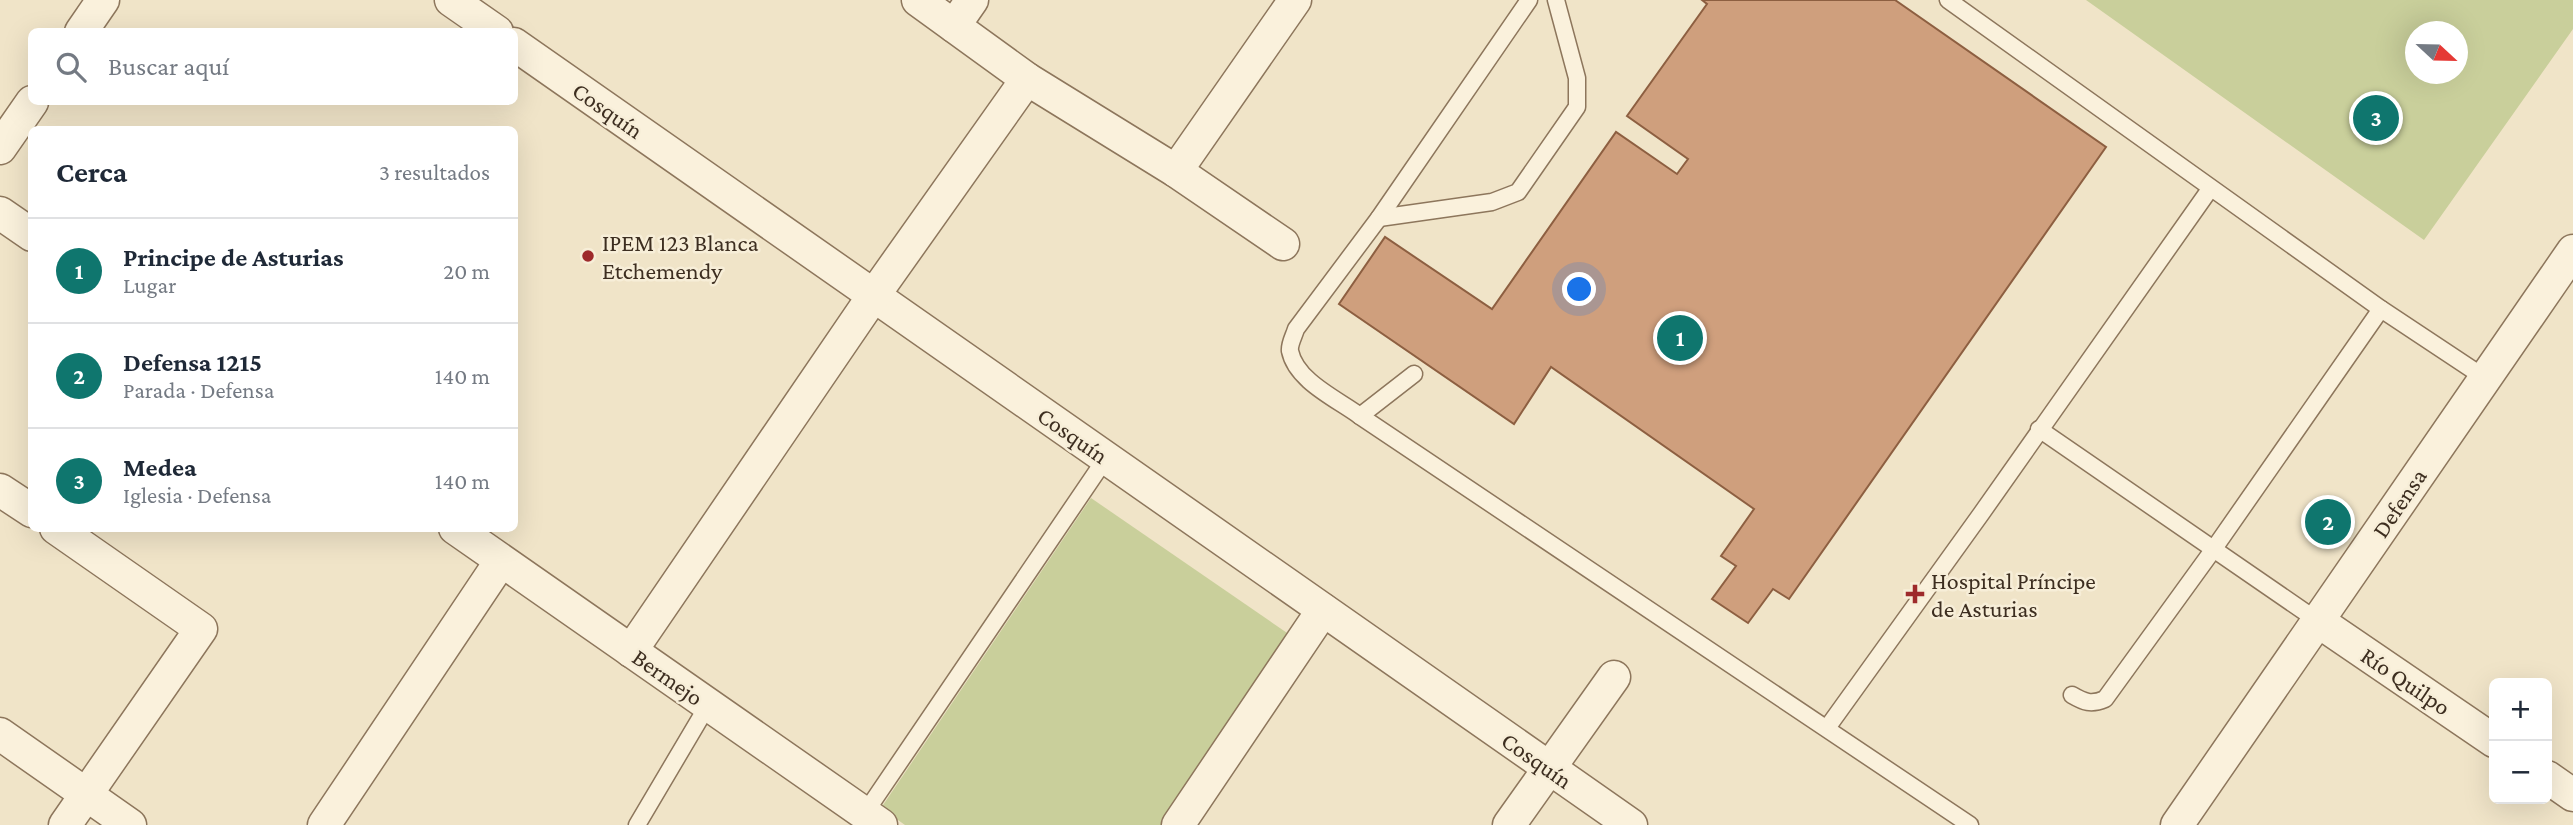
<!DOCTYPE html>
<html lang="es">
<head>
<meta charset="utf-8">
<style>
  body { margin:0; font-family:"Crimson Pro",serif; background:#f6f6f7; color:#1f2937 }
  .controls { position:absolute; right:21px; bottom:21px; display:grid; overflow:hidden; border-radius:10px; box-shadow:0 7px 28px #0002 }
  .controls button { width:63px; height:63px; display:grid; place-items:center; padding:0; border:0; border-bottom:2px solid #e0e1e3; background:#fff; color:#1f2937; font:35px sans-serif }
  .compass { position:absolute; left:2405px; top:21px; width:63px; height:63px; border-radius:50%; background:#fff; box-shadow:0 7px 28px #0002; rotate:112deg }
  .you { position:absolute; left:1580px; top:290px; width:24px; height:24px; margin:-18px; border:5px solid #fff; border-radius:50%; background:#1a73e8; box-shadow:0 0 0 10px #1a73e833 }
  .badge { display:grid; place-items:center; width:46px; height:46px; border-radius:50%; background:#0f766e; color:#fff; font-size:23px; font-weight:700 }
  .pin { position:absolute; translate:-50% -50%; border:4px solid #fff; box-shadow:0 2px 7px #0006 }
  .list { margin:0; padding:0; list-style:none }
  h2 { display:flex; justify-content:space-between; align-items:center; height:91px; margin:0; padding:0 28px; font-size:30px }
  h2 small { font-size:23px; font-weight:400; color:#747a83 }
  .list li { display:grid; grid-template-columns:46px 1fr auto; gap:21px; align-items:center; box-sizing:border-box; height:105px; padding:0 28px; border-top:2px solid #e0e1e3 }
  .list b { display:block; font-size:26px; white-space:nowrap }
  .list p { margin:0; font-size:23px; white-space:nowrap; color:#747a83 }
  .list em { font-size:23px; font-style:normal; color:#747a83 }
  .icon { flex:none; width:38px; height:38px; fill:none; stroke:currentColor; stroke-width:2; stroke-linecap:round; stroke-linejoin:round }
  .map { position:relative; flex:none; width:2573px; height:825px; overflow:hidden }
  .search { position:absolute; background:#fff; box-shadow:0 7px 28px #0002; left:28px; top:28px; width:490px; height:77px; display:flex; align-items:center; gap:18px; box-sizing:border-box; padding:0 24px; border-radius:10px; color:#747a83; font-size:26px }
  .panel { position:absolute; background:#fff; box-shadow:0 7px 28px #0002; left:28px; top:126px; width:490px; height:406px; border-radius:10px }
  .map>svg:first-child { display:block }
</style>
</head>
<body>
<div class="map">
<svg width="2573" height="825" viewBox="0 0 2573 825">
  <rect width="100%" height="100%" fill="#f0e4c8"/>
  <g fill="#c9cf9b" fill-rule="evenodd">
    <path d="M 2086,0 L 2573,0 L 2573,29 L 2424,240 ZM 2416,32 L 2458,32 L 2458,74 L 2416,74 Z"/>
    <path d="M 1091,498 L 1293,637 L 1165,825 L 905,825 L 881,808 Z"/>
  </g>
  <path fill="#cf9f7d" stroke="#8d5f41" stroke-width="2" d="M 1702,0 L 1895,0 L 2106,147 L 1789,599 L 1773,589 L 1748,623 L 1712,599 L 1736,566 L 1721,556 L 1754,509 L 1551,367 L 1514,424 L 1339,304 L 1385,237 L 1492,309 L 1616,132 L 1677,174 L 1688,159 L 1627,116 L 1707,4 Z"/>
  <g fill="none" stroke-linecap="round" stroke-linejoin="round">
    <defs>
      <g id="service">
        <path d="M 1529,0 L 1379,218 L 1296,329 C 1294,336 1289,344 1290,351 C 1296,381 1337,399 1360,416 L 1970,825"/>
        <path d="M 1948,0 L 2381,309 L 2485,378"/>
        <path d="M 1379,218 L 1492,202 L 1518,192 L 1577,107 L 1577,78 L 1556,0"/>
        <path d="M 1360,416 L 1414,374"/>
        <path d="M 2039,429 L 2318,621"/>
        <path d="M 2072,695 C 2084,702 2091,705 2105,699 L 2213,550 L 2381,309"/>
        <path d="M 1827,728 L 1981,514 L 2210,189"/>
        <path d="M 865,813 L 1106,458"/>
        <path d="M 637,825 L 708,705"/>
      </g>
      <g id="minor">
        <path d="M 451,0 L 497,32"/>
        <path d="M 918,0 L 1027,79 L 1176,171 L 1283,244"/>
        <path d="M 954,26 L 972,0"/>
        <path d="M 81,32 L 103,0"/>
        <path d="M 514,44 L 1631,825"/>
        <path d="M 0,148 L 32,102"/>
        <path d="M 1176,171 L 1295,0"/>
        <path d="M 0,213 L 32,235"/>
        <path d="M 0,490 L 32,511"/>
        <path d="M 56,528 L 201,629 L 65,825"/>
        <path d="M 455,528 L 881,825"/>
        <path d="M 2318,621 L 2494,741"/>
        <path d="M 631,651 L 874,295 L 1027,79"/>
        <path d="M 0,734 L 130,825"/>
        <path d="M 2547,777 L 2573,795"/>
        <path d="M 324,825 L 501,561"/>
        <path d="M 1178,825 L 1323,610"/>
        <path d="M 1509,825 L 1614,677"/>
        <path d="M 2177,825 L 2573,251"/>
      </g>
    </defs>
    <use href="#service" stroke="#8d765c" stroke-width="19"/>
    <use href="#minor" stroke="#8d765c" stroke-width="35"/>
    <use href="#service" stroke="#faf1dc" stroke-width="16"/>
    <use href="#minor" stroke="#faf1dc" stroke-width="32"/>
  </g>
  <g fill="#9e2a2b" stroke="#f7eed8" stroke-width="2.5">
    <circle cx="588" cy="256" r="7"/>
    <path d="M1911.5 583.5h7v7h7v7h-7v7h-7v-7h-7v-7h7z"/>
  </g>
  <g text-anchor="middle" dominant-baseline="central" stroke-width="5" stroke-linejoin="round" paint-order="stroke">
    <g font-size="24" fill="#3d2e20" stroke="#f7eed8">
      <text transform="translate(608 110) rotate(35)">Cosquín</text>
      <text transform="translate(1073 435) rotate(35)">Cosquín</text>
      <text transform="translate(2399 503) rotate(-56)">Defensa</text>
      <text transform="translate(668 677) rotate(35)">Bermejo</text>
      <text transform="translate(2406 681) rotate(34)">Río Quilpo</text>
      <text transform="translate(1537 760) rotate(35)">Cosquín</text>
    </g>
    <g font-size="24" fill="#3d2e20" stroke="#f7eed8" text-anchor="start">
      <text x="602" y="242">IPEM 123 Blanca<tspan x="602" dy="28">Etchemendy</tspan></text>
      <text x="1931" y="580">Hospital Príncipe<tspan x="1931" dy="28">de Asturias</tspan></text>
    </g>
  </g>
</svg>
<div class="controls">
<button>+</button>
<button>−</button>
</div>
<svg class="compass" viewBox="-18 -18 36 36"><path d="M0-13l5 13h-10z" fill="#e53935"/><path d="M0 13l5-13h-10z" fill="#747a83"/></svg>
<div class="you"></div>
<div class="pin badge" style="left:1680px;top:338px">1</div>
<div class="pin badge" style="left:2328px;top:522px">2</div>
<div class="pin badge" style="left:2376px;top:118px">3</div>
<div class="search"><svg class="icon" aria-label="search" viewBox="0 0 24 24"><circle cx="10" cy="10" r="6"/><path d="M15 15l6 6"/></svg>Buscar aquí</div>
<section class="panel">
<h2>Cerca<small>3 resultados</small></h2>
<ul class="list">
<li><span class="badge">1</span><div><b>Principe de Asturias</b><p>Lugar</p></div><em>20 m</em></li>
<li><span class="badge">2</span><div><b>Defensa 1215</b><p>Parada · Defensa</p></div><em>140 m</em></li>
<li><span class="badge">3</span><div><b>Medea</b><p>Iglesia · Defensa</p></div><em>140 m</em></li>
</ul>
</section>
</div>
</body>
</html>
